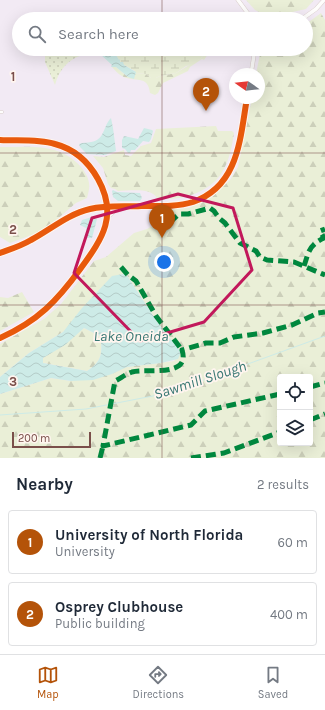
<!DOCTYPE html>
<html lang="en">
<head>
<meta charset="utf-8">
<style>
  body { margin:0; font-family:Karla,sans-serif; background:#f6f6f7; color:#1f2937 }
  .controls { position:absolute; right:12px; bottom:12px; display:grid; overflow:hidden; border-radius:4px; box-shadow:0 4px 16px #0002 }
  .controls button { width:36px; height:36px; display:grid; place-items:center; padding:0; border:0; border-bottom:1px solid #e0e1e3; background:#fff; color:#1f2937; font:20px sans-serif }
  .compass { position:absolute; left:229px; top:68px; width:36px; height:36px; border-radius:50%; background:#fff; box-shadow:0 4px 16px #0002; rotate:284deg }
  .scale { position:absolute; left:12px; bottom:10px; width:79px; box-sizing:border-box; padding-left:4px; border:2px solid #7a4f4a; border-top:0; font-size:11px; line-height:14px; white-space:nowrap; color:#7a4f4a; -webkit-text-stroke:3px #fff5ef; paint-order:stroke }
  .you { position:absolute; left:164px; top:262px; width:14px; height:14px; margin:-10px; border:3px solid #fff; border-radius:50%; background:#1a73e8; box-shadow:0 0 0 6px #1a73e833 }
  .badge { display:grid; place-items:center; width:26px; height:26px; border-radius:50%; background:#b45309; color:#fff; font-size:13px; font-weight:700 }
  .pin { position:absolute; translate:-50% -33px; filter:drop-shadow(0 1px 2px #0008) }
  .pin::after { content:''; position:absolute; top:21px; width:14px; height:12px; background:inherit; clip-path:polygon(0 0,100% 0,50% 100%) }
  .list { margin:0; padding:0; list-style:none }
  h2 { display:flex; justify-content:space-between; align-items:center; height:52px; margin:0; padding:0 16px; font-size:17px }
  h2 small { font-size:13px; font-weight:400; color:#747a83 }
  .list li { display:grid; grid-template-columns:26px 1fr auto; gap:12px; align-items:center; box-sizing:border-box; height:64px; margin:0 8px 8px; padding:0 8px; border:1px solid #e0e1e3; border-radius:4px }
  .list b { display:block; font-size:15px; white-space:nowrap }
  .list p { margin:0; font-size:13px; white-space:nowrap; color:#747a83 }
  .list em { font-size:13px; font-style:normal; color:#747a83 }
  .icon { flex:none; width:22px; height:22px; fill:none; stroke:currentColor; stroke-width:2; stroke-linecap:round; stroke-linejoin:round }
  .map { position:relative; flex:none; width:325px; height:458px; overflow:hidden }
  .search { position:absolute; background:#fff; box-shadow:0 4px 16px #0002; left:12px; right:12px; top:12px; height:44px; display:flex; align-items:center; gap:10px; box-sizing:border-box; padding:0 14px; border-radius:22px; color:#747a83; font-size:15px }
  .sheet { height:196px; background:#fff }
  nav { display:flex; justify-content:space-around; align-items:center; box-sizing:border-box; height:56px; border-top:1px solid #e0e1e3; background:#fff; font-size:11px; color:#747a83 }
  nav a { display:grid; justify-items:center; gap:2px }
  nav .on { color:#b45309 }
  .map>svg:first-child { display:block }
</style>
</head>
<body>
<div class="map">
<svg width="325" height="458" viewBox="0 0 325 458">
  <defs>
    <pattern id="forest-firs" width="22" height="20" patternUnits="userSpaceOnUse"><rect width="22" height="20" fill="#eaefd7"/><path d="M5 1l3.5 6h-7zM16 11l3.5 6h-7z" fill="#cccfba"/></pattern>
    <pattern id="wetland-marsh" width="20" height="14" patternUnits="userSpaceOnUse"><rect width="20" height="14" fill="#eaefd7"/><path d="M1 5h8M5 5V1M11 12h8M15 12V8" fill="none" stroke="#cccfba"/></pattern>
    <pattern id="park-dots" width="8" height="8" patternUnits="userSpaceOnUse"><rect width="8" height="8" fill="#eaefd7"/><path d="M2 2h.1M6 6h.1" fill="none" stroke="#cccfba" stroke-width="1.8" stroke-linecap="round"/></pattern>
    <pattern id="water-waves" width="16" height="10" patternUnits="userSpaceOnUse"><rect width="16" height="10" fill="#cdebe7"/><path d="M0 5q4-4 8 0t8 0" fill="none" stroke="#b4cbc8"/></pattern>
  </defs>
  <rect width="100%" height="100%" fill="#f9f1ed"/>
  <path fill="#f2eaf4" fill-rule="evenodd" d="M 0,0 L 325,0 L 325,458 L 0,458 ZM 19,19 L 306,19 L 306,49 L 19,49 ZM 235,74 L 259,74 L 259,98 L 235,98 ZM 280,377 L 310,377 L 310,443 L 280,443 Z"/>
  <g fill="url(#forest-firs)" fill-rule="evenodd">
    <path d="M 246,0 L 314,0 L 306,9 L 288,13 L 259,12 L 255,10 Z"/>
    <path d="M 321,13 L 325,20 L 325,458 L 0,458 L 0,394 L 51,378 L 71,381 L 127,367 L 174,361 L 181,352 L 158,323 L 126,274 L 63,332 L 29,353 L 0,377 L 0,344 L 44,319 L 61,304 L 94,261 L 106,257 L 134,233 L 147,229 L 159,222 L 166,209 L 189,208 L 212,197 L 230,180 L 238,167 L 252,98 L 259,98 L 259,74 L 256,74 L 261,49 L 272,49 L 275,50 L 306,49 L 306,24 ZM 280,377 L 310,377 L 310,443 L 280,443 Z"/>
    <path d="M 208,49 L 215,49 L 210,51 L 204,60 L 202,59 L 190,67 L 188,71 L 163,83 L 158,93 L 155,95 L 150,93 C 148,74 134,83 122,76 C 118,74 115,70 112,67 L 116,67 L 128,77 L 135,76 L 135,73 L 146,74 L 151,78 L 156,78 L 160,76 L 176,73 L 201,58 Z"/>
    <path d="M 216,126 L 218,131 L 232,131 L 234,133 C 232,147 229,162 221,174 C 208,193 179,202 157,198 C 150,187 130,191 118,191 L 115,189 L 111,188 L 108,184 L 103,168 L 93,156 L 104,157 L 124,150 L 125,155 L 131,156 L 141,146 L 151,143 L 156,129 Z"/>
    <path d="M 0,147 C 26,147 56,143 76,162 C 82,167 88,175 89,183 C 90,188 88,194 87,198 L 76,203 L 55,221 L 37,233 L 10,243 L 0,237 Z"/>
    <path d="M 22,292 L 34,312 L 0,331 L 0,297 L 8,298 Z"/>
    <path d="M 84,328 L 100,336 C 103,352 102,362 87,371 L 43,363 L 43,358 Z"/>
  </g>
  <path fill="url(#wetland-marsh)" d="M 120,49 L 169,49 L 183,51 L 183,49 L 208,49 L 201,58 L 191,65 L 186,66 L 176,73 L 160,76 L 156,78 L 151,78 L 146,74 L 135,73 L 135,71 C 126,66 110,59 120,49 Z"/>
  <path fill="url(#park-dots)" d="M 47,49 L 76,49 L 82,51 L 83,55 C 68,59 59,70 55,85 L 45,62 L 45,54 Z"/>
  <g fill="url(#water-waves)" fill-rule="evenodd">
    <path d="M 99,49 L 120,49 L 116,52 L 116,55 L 119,60 L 120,59 L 120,62 L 123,62 L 124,65 L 136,72 L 134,79 L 128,77 L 116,67 L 111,67 L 112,65 L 100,54 Z"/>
    <path d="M 111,118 L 113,128 L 116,151 L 105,155 L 87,154 L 80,147 L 79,144 C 83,142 87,143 91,142 C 105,140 103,126 111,118 Z"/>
    <path d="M 144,128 L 152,130 L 153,131 L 151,139 L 149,142 L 143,141 L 135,150 L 131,150 L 130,153 L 128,153 L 125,149 L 122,148 L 122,140 L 124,136 L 138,139 Z"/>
    <path d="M 113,190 L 117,192 L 140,193 L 142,198 L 140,201 L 118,201 L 113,197 L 112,191 Z"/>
    <path d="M 92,217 L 97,219 L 92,238 L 87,238 L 86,228 L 80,225 L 82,220 Z"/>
    <path d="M 123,274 L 126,274 L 158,323 L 181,352 L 178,359 L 161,363 L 127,367 L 112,374 L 93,380 L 71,381 L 51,378 L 0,394 L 0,377 L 29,353 L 63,332 L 82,308 L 112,276 ZM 84,328 L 100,336 C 103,352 102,362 87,371 L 43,363 L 43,358 L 65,345 Z"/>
  </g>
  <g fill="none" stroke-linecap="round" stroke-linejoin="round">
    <path stroke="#cdebe7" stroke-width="1" d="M 0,415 L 86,409 L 168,393 L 325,336"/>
    <defs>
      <path id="street" d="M 0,112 L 2,112"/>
      <g id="secondary">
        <path d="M 238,0 L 252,19"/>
        <path d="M 302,19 L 316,9 L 324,0"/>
        <path d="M 251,74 L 255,49"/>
        <path d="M 0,140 C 18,141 38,139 55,144 C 74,149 88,161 98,179 C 118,215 103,238 81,268 C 57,301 38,321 0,338"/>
        <path d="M 107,218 L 118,207"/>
        <path d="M 0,253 C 11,249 21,246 31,240 C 50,230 68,214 90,209 C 106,205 125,207 141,206 C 158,206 177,207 193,202 C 239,186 240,138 247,98"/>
      </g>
    </defs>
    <use href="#street" stroke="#d8ccca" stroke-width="3.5"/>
    <use href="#secondary" stroke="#dacecb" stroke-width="4.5"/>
    <use href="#street" stroke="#fefdfc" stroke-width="2.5"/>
    <use href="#secondary" stroke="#fefdfc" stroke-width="3.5"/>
    <g stroke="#00873e" stroke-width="5" stroke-dasharray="10 5" stroke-linecap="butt">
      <path d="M 156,219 L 168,224 L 179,214 L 188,214 L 210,208 L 214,211 L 219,218 L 225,223 L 240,243 L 256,251 L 260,257 L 267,260 L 294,262 L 325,275"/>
      <path d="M 304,266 C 309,251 309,245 324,238 L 320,231 L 325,229"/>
      <path d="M 121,267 L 128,275 L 136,281 L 156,316 L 182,350"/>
      <path d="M 310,387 L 325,383"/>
      <path d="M 280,394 L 205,411 L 191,425 L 103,446 L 115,381 C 121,378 126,374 132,372 C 147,368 191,378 182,350 L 206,343 L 220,343 L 234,337 L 263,333 L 292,325 L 318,313 L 325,312"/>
      <path d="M 310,420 L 325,414"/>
      <path d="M 100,458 L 103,446"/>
      <path d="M 191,458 L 224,453 L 280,432"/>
    </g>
    <defs>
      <g id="cycleway">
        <path d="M 0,140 C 18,141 38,139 55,144 C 74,149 88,161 98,179 C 118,215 103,238 81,268 C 57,301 38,321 0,338"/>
        <path d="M 0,253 C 11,249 21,246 31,240 C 50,230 68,214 90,209 C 106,205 125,207 141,206 C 158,206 177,207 193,202 C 239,186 240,138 247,98"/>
      </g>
    </defs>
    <use href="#cycleway" stroke="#fff5ef" stroke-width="8"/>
    <use href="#cycleway" stroke="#e8590c" stroke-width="6"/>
  </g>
  <path fill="none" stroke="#c2185b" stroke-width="3" stroke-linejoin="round" d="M 178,194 L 233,208 L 252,270 L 204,322 L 140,341 L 74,273 L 92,218 Z"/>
  <path fill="none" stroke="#7a4f4a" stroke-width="1" stroke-opacity="0.55" d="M 162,0 L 162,19M 162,49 L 162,458M 0,153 L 325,153M 0,305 L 325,305"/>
  <g text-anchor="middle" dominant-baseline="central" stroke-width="3.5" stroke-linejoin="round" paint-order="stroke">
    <g font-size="15" font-style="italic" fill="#397874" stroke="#fff5ef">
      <text x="131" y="336">Lake Oneida</text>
      <text transform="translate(200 380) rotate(-18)">Sawmill Slough</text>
    </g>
  </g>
  <g font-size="13" text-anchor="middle" font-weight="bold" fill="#7a4f4a" stroke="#fff5ef" stroke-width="3.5" stroke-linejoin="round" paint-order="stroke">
    <text x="13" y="81">1</text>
    <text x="13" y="234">2</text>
    <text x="13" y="386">3</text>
  </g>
</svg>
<div class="controls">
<button><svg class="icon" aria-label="locate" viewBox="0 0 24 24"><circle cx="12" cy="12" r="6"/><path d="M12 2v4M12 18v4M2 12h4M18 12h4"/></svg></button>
<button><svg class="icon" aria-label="layers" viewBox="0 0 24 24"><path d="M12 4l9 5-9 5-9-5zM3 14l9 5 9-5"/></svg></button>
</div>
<svg class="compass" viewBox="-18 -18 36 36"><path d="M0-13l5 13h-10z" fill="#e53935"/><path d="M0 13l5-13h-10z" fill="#747a83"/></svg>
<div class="scale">200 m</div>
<div class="you"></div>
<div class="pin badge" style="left:162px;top:238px">1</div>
<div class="pin badge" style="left:206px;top:111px">2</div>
<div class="search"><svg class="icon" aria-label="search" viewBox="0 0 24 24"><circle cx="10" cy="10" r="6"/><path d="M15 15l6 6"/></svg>Search here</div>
</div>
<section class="sheet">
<h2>Nearby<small>2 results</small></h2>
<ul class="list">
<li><span class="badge">1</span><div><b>University of North Florida</b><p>University</p></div><em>60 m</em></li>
<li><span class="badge">2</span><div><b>Osprey Clubhouse</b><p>Public building</p></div><em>400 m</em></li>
</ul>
</section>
<nav>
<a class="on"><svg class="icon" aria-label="map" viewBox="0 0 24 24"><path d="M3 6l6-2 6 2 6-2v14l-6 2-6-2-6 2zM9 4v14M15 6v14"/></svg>Map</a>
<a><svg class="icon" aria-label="directions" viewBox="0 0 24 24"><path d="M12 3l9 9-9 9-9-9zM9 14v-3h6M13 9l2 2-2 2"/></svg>Directions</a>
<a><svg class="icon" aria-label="saved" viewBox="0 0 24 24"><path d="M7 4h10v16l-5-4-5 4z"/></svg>Saved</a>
</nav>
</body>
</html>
